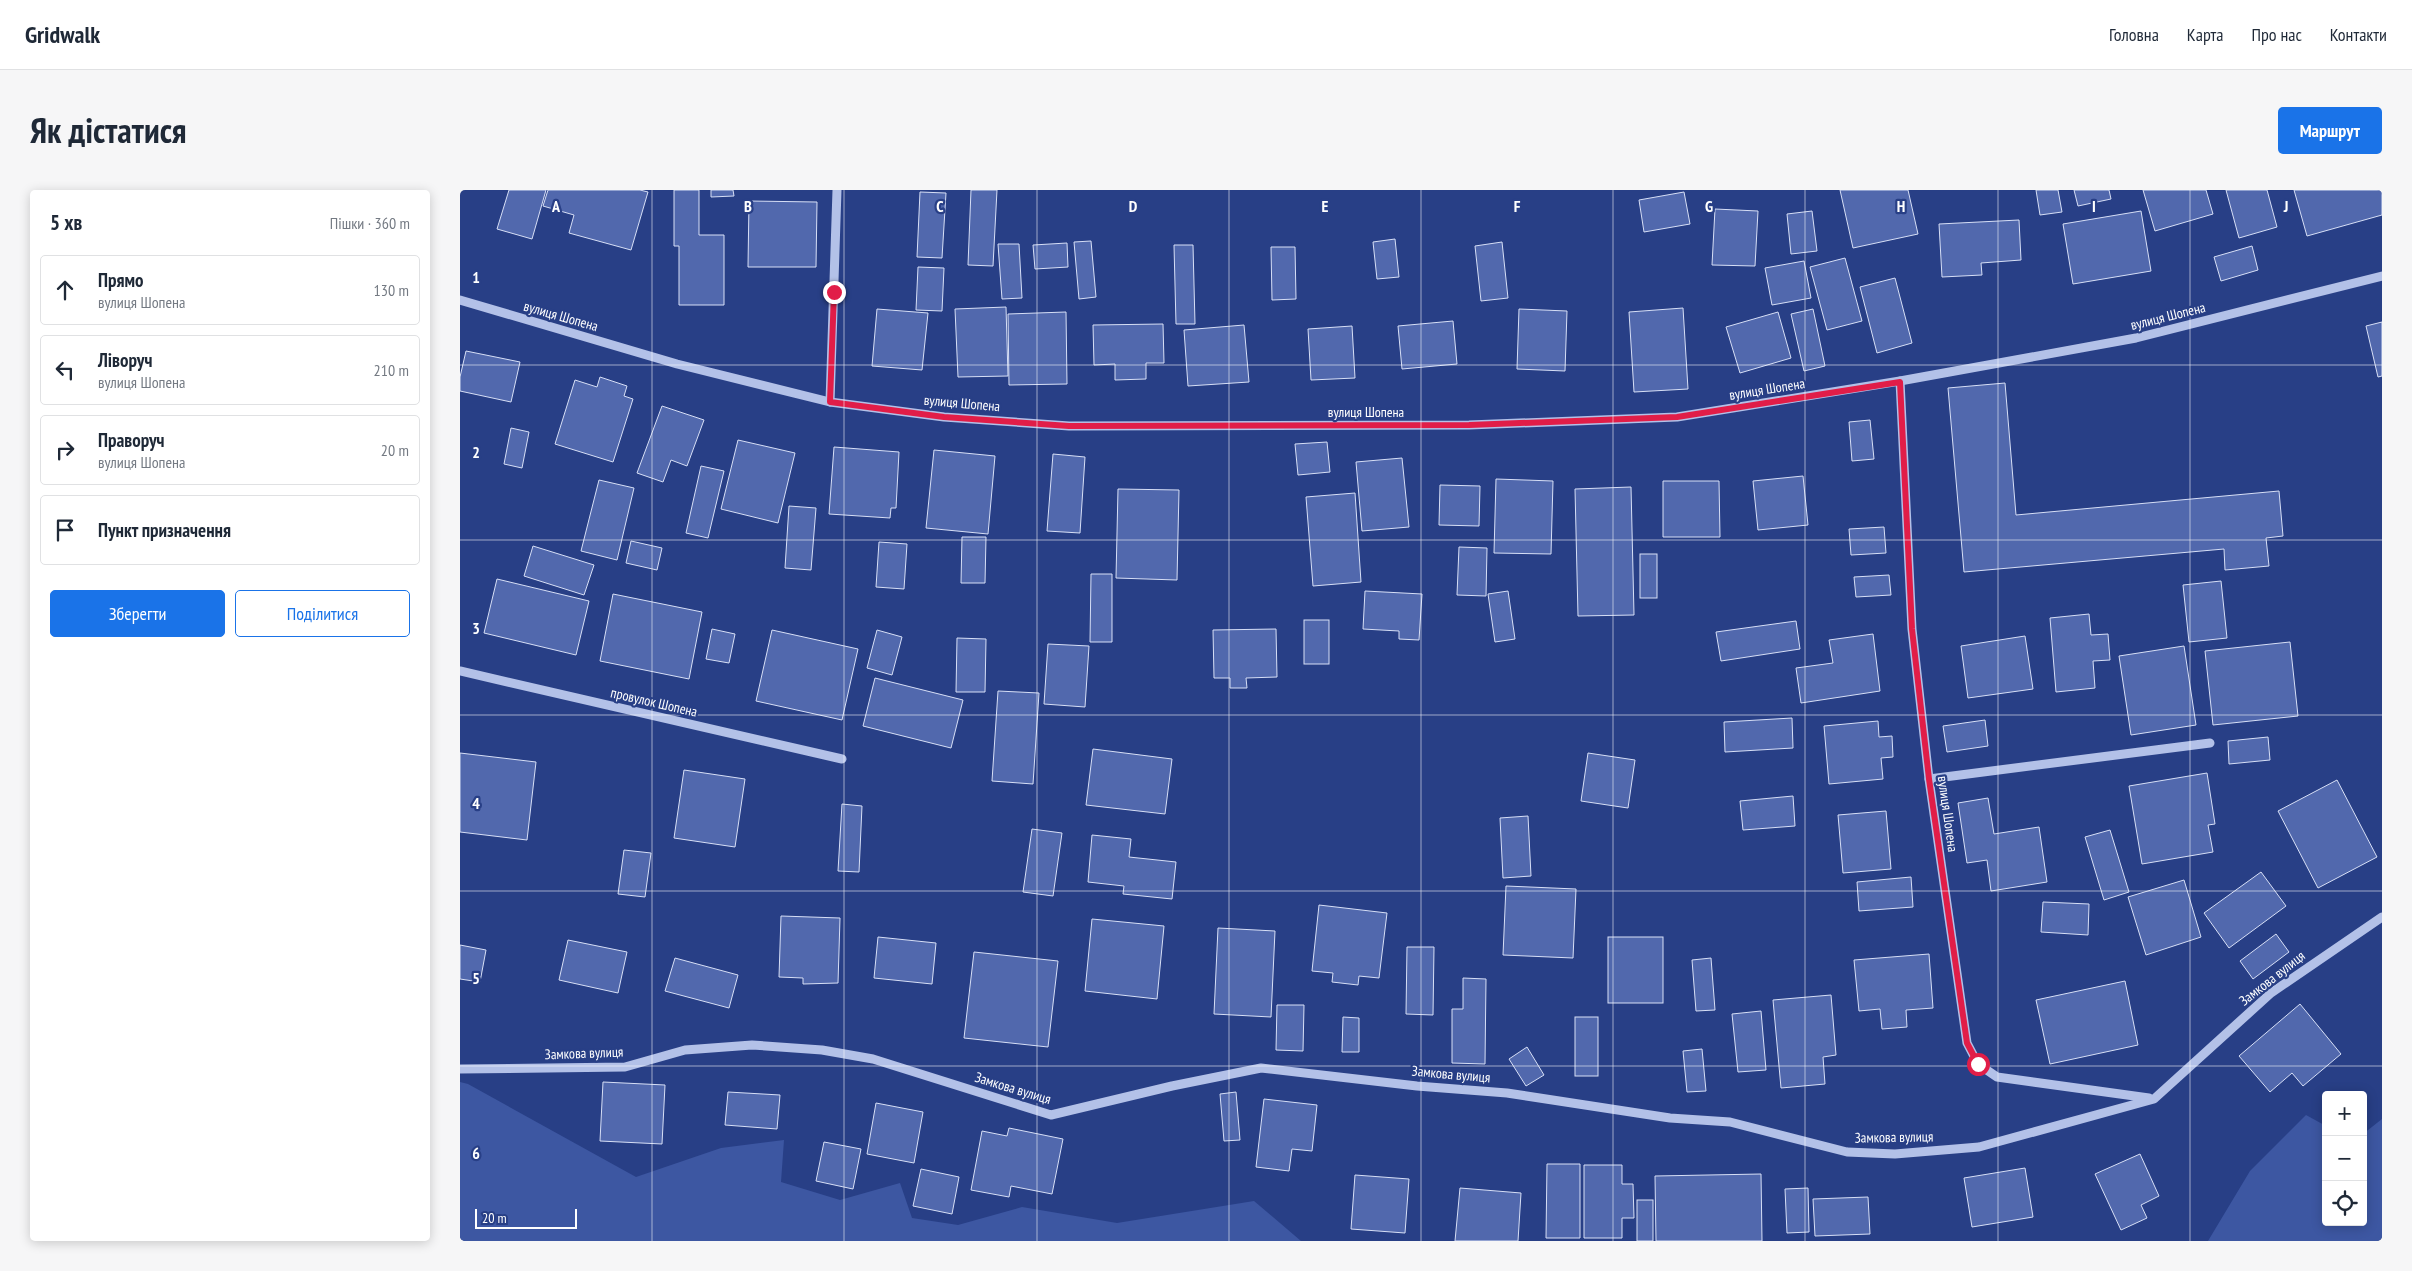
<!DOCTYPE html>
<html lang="uk">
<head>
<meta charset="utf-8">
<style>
  body { margin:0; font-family:"PT Sans Narrow",sans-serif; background:#f6f6f7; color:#1f2937 }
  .controls { position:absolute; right:15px; bottom:15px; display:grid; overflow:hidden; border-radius:5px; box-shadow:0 2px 12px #0003 }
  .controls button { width:45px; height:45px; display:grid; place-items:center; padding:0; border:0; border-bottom:1px solid #e0e1e3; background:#fff; color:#1f2937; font:25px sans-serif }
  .scale { position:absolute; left:15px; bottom:12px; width:102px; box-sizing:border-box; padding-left:5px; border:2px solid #fff; border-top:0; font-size:14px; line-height:18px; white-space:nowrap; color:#fff; -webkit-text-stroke:4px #283f86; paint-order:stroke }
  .stop { position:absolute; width:15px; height:15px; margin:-11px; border:4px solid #e11d48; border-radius:50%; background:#fff }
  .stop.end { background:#e11d48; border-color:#fff; box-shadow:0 1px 5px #0008 }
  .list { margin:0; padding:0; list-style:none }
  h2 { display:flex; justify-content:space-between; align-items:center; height:65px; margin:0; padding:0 20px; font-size:21px }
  h2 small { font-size:16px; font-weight:400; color:#747a83 }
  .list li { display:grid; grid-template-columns:32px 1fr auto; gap:15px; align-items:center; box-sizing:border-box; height:70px; margin:0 10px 10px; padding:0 10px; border:1px solid #e0e1e3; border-radius:5px }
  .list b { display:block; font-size:19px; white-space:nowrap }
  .list p { margin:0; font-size:16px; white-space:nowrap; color:#747a83 }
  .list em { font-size:16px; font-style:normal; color:#747a83 }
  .actions { display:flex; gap:10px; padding:15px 20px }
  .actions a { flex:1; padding:11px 0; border:1px solid #1a73e8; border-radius:5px; text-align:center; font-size:18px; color:#1a73e8 }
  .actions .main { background:#1a73e8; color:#fff }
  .icon { flex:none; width:28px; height:28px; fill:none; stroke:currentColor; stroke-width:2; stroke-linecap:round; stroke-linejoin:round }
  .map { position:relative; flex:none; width:1922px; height:1051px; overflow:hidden; border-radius:5px }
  header { display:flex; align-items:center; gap:30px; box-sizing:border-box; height:70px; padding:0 25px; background:#fff; border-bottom:1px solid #e0e1e3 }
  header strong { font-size:24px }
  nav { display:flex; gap:28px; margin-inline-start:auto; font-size:18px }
  .intro { display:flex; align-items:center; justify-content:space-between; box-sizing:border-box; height:120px; padding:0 30px }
  h1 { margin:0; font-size:35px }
  .button { padding:12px 22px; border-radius:5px; background:#1a73e8; color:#fff; font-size:18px; font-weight:700 }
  main { display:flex; gap:30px; padding:0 30px }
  aside { flex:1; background:#fff; border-radius:5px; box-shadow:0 2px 12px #0003 }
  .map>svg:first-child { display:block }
</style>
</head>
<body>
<header>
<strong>Gridwalk</strong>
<nav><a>Головна</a><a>Карта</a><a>Про нас</a><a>Контакти</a></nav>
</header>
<div class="intro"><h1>Як дістатися</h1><a class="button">Маршрут</a></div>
<main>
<aside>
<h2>5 хв<small>Пішки · 360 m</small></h2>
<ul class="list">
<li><svg class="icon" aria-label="ahead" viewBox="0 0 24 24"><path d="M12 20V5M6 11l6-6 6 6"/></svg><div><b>Прямо</b><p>вулиця Шопена</p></div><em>130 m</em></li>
<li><svg class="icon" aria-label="left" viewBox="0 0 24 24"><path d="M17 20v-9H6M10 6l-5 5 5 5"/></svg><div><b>Ліворуч</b><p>вулиця Шопена</p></div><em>210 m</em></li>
<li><svg class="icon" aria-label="right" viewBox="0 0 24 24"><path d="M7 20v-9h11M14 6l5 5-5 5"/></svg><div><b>Праворуч</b><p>вулиця Шопена</p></div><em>20 m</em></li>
<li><svg class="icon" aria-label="arrive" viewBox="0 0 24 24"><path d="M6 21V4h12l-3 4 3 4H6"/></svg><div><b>Пункт призначення</b></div></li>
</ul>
<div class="actions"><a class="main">Зберегти</a><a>Поділитися</a></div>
</aside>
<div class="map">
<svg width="1922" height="1051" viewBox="0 0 1922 1051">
  <rect width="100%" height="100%" fill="#283f86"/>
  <g fill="#3d57a2">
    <path d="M 0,892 L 8,894 L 176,987 L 261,958 L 324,950 L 321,992 L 380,1010 L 440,993 L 452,1028 L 498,1035 L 562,1017 L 657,1033 L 794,1011 L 841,1051 L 0,1051 Z"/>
    <path d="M 1846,925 L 1866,936 L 1866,1032 L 1903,1032 L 1903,944 L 1922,929 L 1922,1051 L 1748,1051 L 1790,981 Z"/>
  </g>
  <g fill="#5168ad" stroke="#d7dff6">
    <path d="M 49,0 L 86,0 L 72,49 L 37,39 Z"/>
    <path d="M 88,0 L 180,0 L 188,2 L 171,60 L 109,43 L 114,25 L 83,16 Z"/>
    <path d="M 214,0 L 239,0 L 239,45 L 264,45 L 264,115 L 219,115 L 219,56 L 214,56 Z"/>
    <path d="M 251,0 L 273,0 L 274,6 L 251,7 Z"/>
    <path d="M 511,0 L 537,0 L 533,76 L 508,75 Z"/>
    <path d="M 1380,0 L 1448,0 L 1458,44 L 1393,58 Z"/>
    <path d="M 1576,0 L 1598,0 L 1602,22 L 1580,25 Z"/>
    <path d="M 1614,0 L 1649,0 L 1651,9 L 1618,16 Z"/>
    <path d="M 1683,0 L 1746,0 L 1753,24 L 1695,41 Z"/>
    <path d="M 1766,0 L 1807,0 L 1817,37 L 1779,48 Z"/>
    <path d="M 1834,0 L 1922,0 L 1922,25 L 1847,46 Z"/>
    <path d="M 460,2 L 486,3 L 482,68 L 457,67 Z"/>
    <path d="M 1224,2 L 1230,34 L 1184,42 L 1179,10 Z"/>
    <path d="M 289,11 L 357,12 L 356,77 L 288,77 Z"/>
    <path d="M 1255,19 L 1298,21 L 1295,76 L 1252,75 Z"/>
    <path d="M 1352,21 L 1357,61 L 1331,64 L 1327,24 Z"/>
    <path d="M 1681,21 L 1691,81 L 1613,94 L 1603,34 Z"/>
    <path d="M 1559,30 L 1561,70 L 1521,73 L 1522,85 L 1482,87 L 1479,34 Z"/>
    <path d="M 935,49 L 939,87 L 917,89 L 913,52 Z"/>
    <path d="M 631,51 L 636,107 L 619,109 L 614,52 Z"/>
    <path d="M 1042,52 L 1048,108 L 1021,111 L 1015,56 Z"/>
    <path d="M 607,53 L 608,77 L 575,79 L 573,55 Z"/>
    <path d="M 538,54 L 559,54 L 562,108 L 542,109 Z"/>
    <path d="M 714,55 L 733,55 L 735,134 L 716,134 Z"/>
    <path d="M 1792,56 L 1798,80 L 1761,91 L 1754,67 Z"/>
    <path d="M 811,57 L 835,57 L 836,109 L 812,110 Z"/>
    <path d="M 1385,68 L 1402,131 L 1367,140 L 1350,77 Z"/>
    <path d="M 1344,71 L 1351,108 L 1312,115 L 1305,78 Z"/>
    <path d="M 458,77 L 484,78 L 482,121 L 456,120 Z"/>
    <path d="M 1435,88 L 1452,153 L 1417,163 L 1400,97 Z"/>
    <path d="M 546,117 L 548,186 L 498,187 L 495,119 Z"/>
    <path d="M 1223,118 L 1228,199 L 1174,202 L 1169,122 Z"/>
    <path d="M 417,119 L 468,123 L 462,180 L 412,176 Z"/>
    <path d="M 1059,119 L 1107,121 L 1105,181 L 1057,179 Z"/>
    <path d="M 1353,119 L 1365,176 L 1344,181 L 1331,124 Z"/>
    <path d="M 606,122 L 607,194 L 549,195 L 548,124 Z"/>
    <path d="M 1318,122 L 1331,168 L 1280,183 L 1266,137 Z"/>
    <path d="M 993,131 L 997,174 L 942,179 L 938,136 Z"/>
    <path d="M 1922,132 L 1922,186 L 1918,187 L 1906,136 Z"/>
    <path d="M 703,134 L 704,173 L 686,173 L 686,189 L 655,190 L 655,174 L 634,175 L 633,135 Z"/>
    <path d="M 784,135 L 789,192 L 728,196 L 724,140 Z"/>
    <path d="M 892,136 L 895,188 L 851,190 L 848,139 Z"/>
    <path d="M 6,161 L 60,172 L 51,212 L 0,201 L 0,187 Z"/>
    <path d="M 140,187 L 167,196 L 164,206 L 173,209 L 153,272 L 95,254 L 115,190 L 137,197 Z"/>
    <path d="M 1545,193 L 1556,325 L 1819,301 L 1823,346 L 1806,348 L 1809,376 L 1765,380 L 1764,359 L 1504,382 L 1488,198 Z"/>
    <path d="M 202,216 L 244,230 L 227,276 L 211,270 L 203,292 L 177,283 Z"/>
    <path d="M 1410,230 L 1414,269 L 1392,271 L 1389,232 Z"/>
    <path d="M 51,238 L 69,242 L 62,278 L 44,274 Z"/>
    <path d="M 278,250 L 335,263 L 318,333 L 261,319 Z"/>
    <path d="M 867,252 L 870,282 L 838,285 L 835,254 Z"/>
    <path d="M 374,257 L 439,262 L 436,318 L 431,318 L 430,328 L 369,324 Z"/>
    <path d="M 474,260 L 535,266 L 528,344 L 466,338 Z"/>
    <path d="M 593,264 L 625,267 L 620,343 L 587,341 Z"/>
    <path d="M 942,268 L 949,337 L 902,341 L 896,272 Z"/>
    <path d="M 241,276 L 264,281 L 248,348 L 226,343 Z"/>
    <path d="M 1343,286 L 1348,335 L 1298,340 L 1293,291 Z"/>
    <path d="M 1036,289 L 1093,291 L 1091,364 L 1034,363 Z"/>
    <path d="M 139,290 L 174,298 L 157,370 L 121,361 Z"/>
    <path d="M 1203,291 L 1259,291 L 1260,347 L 1203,347 Z"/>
    <path d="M 980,295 L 1020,296 L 1019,336 L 979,335 Z"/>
    <path d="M 1171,297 L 1174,425 L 1118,426 L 1115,299 Z"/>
    <path d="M 658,299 L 719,300 L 717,390 L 656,388 Z"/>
    <path d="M 895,303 L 901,392 L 853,396 L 846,307 Z"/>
    <path d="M 329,316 L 356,318 L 351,380 L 325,378 Z"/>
    <path d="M 1424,337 L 1426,363 L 1391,365 L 1389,339 Z"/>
    <path d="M 502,347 L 526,347 L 525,393 L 501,393 Z"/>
    <path d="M 171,351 L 202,358 L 197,380 L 166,373 Z"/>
    <path d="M 419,352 L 447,354 L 444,399 L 416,397 Z"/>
    <path d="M 73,356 L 134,375 L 124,405 L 64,386 Z"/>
    <path d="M 999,357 L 1027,358 L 1026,406 L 997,405 Z"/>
    <rect x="1180" y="364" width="17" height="44"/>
    <path d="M 631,384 L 652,384 L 652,452 L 630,452 Z"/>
    <path d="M 1429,385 L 1431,405 L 1396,407 L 1394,387 Z"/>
    <path d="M 37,389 L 129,411 L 116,465 L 24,443 Z"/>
    <path d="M 1761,391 L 1767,448 L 1729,452 L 1723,395 Z"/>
    <path d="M 905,401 L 962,404 L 959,450 L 939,449 L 939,441 L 903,439 Z"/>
    <path d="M 1048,401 L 1055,449 L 1035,452 L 1028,404 Z"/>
    <path d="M 153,404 L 242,422 L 229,489 L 140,471 Z"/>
    <path d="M 1629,424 L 1631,445 L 1648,444 L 1650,470 L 1633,471 L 1635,498 L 1596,502 L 1590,428 Z"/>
    <rect x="844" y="430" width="25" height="44"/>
    <path d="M 1336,431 L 1340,459 L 1261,471 L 1256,442 Z"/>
    <path d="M 252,439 L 275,444 L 269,473 L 246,469 Z"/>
    <path d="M 816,439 L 817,487 L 786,488 L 787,498 L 770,498 L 770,488 L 754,488 L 753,440 Z"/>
    <path d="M 312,440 L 398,459 L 382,530 L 296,511 Z"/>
    <path d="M 417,440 L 442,447 L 432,485 L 407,478 Z"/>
    <path d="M 1413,444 L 1420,501 L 1341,513 L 1336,478 L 1373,473 L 1369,450 Z"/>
    <path d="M 1565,446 L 1573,499 L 1508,508 L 1501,456 Z"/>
    <path d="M 497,448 L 526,449 L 525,502 L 496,502 Z"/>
    <path d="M 1830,452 L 1838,526 L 1753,535 L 1745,461 Z"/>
    <path d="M 588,454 L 629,456 L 625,517 L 584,514 Z"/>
    <path d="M 1724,456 L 1736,535 L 1671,545 L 1659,466 Z"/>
    <path d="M 415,488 L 503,510 L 491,558 L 403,536 Z"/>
    <path d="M 538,501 L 579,503 L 573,594 L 532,591 Z"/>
    <path d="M 1332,528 L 1333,558 L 1265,562 L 1264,532 Z"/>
    <path d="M 1525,530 L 1528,556 L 1487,562 L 1483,536 Z"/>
    <path d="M 1418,531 L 1419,547 L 1432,546 L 1433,567 L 1421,568 L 1423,589 L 1369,594 L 1364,536 Z"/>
    <path d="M 1808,547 L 1810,570 L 1769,574 L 1768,551 Z"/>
    <path d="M 633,559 L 712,569 L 705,624 L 626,615 Z"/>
    <path d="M 0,563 L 76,572 L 67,650 L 0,642 Z"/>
    <path d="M 1128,563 L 1175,570 L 1168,618 L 1121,611 Z"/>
    <path d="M 224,580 L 285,589 L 275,657 L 214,648 Z"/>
    <path d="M 1747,583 L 1755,634 L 1748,635 L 1753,662 L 1682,674 L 1669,596 Z"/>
    <path d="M 1877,590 L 1917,667 L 1858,698 L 1818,621 Z"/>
    <path d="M 1333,606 L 1335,636 L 1283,640 L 1280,611 Z"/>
    <path d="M 1528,608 L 1534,644 L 1579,637 L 1587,692 L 1531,701 L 1527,670 L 1507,673 L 1498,613 Z"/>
    <path d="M 382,614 L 402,616 L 399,682 L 378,681 Z"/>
    <path d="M 1426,621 L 1431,679 L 1383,683 L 1378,625 Z"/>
    <path d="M 1068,626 L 1071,686 L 1043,688 L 1040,628 Z"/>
    <path d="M 572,639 L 602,643 L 593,706 L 563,702 Z"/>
    <path d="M 1650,640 L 1669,702 L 1644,710 L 1625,647 Z"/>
    <path d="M 632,645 L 671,649 L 669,667 L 716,672 L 712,709 L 663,704 L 664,696 L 628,692 Z"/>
    <path d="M 164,660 L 191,663 L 185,707 L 158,704 Z"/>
    <path d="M 1801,682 L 1826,716 L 1769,758 L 1744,723 Z"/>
    <path d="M 1451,687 L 1453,717 L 1399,721 L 1397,692 Z"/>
    <path d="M 1724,690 L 1741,747 L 1686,765 L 1668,707 Z"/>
    <path d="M 1046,696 L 1116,699 L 1113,768 L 1043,765 Z"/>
    <path d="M 1583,712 L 1629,714 L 1628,745 L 1581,742 Z"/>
    <path d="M 859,715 L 927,723 L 919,788 L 899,786 L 898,795 L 872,792 L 873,783 L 852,781 Z"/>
    <path d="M 321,726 L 380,728 L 378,793 L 343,794 L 343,788 L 319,787 Z"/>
    <path d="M 632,729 L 704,736 L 697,809 L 625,801 Z"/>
    <path d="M 758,738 L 815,741 L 811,827 L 754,824 Z"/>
    <path d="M 1816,744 L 1829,762 L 1793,789 L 1780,771 Z"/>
    <path d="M 418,747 L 476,753 L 472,794 L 414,788 Z"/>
    <rect x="1148" y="747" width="55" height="66"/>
    <path d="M 108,750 L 167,762 L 158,803 L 99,790 Z"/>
    <path d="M 0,755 L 26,760 L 20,792 L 0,789 Z"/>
    <path d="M 947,757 L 974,757 L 973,825 L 946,824 Z"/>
    <path d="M 514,762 L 598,771 L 588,857 L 504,848 Z"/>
    <path d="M 1469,764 L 1473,818 L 1446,820 L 1447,837 L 1422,839 L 1420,819 L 1399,821 L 1394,770 Z"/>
    <path d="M 215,768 L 278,785 L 269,818 L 205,801 Z"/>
    <path d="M 1251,768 L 1255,820 L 1236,821 L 1232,770 Z"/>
    <path d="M 1003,788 L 1026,789 L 1025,874 L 992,873 L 992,819 L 1003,819 Z"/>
    <path d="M 1665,791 L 1678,855 L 1590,874 L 1576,810 Z"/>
    <path d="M 1371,805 L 1376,865 L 1363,867 L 1365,894 L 1321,898 L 1313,810 Z"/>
    <path d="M 1840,814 L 1881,864 L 1843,896 L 1832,883 L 1810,902 L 1779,866 Z"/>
    <path d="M 817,815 L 844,815 L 843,861 L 816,860 Z"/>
    <path d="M 1301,821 L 1306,880 L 1278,882 L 1272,824 Z"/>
    <path d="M 883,827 L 899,828 L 899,862 L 882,862 Z"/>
    <rect x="1115" y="827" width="23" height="59"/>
    <path d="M 1067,857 L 1084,885 L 1066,896 L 1049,869 Z"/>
    <path d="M 1242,859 L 1246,901 L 1227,902 L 1223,861 Z"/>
    <path d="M 143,892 L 205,895 L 202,954 L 140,951 Z"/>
    <path d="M 268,902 L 320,905 L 317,939 L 265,935 Z"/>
    <path d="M 776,902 L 780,950 L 764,951 L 760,904 Z"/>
    <path d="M 804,909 L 857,915 L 852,961 L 832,959 L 829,981 L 796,977 Z"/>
    <path d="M 416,913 L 463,922 L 454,973 L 407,964 Z"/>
    <path d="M 549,938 L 603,949 L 592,1004 L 551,996 L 549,1007 L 511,1000 L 522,941 L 547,946 Z"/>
    <path d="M 364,952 L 401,959 L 393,999 L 356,991 Z"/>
    <path d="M 1680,964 L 1699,1006 L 1681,1015 L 1687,1028 L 1661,1040 L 1635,984 Z"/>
    <path d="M 1087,974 L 1120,974 L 1120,1048 L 1086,1048 Z"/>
    <path d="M 1124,975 L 1162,975 L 1162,994 L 1173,994 L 1174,1028 L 1162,1028 L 1162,1048 L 1124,1048 Z"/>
    <path d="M 1565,978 L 1573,1027 L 1512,1037 L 1504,988 Z"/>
    <path d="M 461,979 L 499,987 L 492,1024 L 453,1016 Z"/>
    <path d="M 1301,984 L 1302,1051 L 1196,1051 L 1195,986 Z"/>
    <path d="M 895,985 L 949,989 L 945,1043 L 891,1039 Z"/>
    <path d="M 1000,998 L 1061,1003 L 1058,1051 L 995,1051 Z"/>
    <path d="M 1348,998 L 1349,1042 L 1327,1043 L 1325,999 Z"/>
    <path d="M 1408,1007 L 1410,1044 L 1355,1046 L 1353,1009 Z"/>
    <rect x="1177" y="1010" width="16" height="41"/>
  </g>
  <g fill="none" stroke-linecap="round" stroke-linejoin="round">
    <g stroke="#b3c1e8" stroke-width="9">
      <path d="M 0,110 L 217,174 L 370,212 L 484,227 L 609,236 L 1009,235 L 1217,227 L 1440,191 L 1676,148 L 1922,86"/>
      <path d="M 1440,191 L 1452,439 L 1469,589 L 1507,853 L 1518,874 L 1537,887 L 1689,908"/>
      <path d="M 370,212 L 377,0"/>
      <path d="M 0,481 L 382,569"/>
      <path d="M 1469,589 L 1750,553"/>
      <path d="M 0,879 L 165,877 L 225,860 L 292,855 L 362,860 L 413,869 L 591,925 L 712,896 L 801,878 L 957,896 L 1047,903 L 1210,928 L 1270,932 L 1387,962 L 1435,964 L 1519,957 L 1694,909 L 1811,803 L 1922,727"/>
    </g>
  </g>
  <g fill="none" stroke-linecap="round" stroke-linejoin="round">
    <path stroke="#e11d48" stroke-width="6" d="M 374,102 L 370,212 L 484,227 L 609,236 L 1009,235 L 1217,227 L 1440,192 L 1452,439 L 1469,589 L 1507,853 L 1518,874"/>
  </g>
  <path fill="none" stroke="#fff" stroke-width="1" stroke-opacity="0.55" d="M 192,0 L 192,1051M 384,0 L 384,1051M 577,0 L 577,1051M 769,0 L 769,1051M 961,0 L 961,1051M 1153,0 L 1153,1051M 1345,0 L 1345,1051M 1538,0 L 1538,1051M 1730,0 L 1730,1051M 0,175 L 1922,175M 0,350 L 1922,350M 0,525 L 1922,525M 0,701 L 1922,701M 0,876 L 1922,876"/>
  <g text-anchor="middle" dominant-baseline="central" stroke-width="4.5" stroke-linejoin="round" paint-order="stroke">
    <g font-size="14" fill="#fff" stroke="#283f86">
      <text transform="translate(101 126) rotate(16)">вулиця Шопена</text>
      <text transform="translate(1708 126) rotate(-14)">вулиця Шопена</text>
      <text transform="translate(1307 199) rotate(-9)">вулиця Шопена</text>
      <text transform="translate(502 213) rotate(5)">вулиця Шопена</text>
      <text x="906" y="222">вулиця Шопена</text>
      <text transform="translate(194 512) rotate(13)">провулок Шопена</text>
      <text transform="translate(1488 624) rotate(82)">вулиця Шопена</text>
      <text transform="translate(1812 788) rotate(-38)">Замкова вулиця</text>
      <text transform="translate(124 863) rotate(-2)">Замкова вулиця</text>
      <text transform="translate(991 884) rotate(5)">Замкова вулиця</text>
      <text transform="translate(553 898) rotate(17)">Замкова вулиця</text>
      <text transform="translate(1434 947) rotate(-1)">Замкова вулиця</text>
    </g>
  </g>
  <g font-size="16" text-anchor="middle" font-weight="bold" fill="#fff" stroke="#283f86" stroke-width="4.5" stroke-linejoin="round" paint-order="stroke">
    <text x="96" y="22">A</text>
    <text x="288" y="22">B</text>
    <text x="480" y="22">C</text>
    <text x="673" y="22">D</text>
    <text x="865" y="22">E</text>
    <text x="1057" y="22">F</text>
    <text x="1249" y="22">G</text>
    <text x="1441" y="22">H</text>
    <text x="1634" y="22">I</text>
    <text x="1826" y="22">J</text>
    <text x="16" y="93">1</text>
    <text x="16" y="268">2</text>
    <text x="16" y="444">3</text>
    <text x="16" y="619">4</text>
    <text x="16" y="794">5</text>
    <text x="16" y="969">6</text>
  </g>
</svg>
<div class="controls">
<button>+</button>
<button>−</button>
<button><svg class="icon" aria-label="locate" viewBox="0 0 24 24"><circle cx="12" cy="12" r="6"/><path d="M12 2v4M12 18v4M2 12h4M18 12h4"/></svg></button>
</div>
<div class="scale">20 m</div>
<div class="stop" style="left:1518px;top:874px"></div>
<div class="stop end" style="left:374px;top:102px"></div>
</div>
</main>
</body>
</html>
